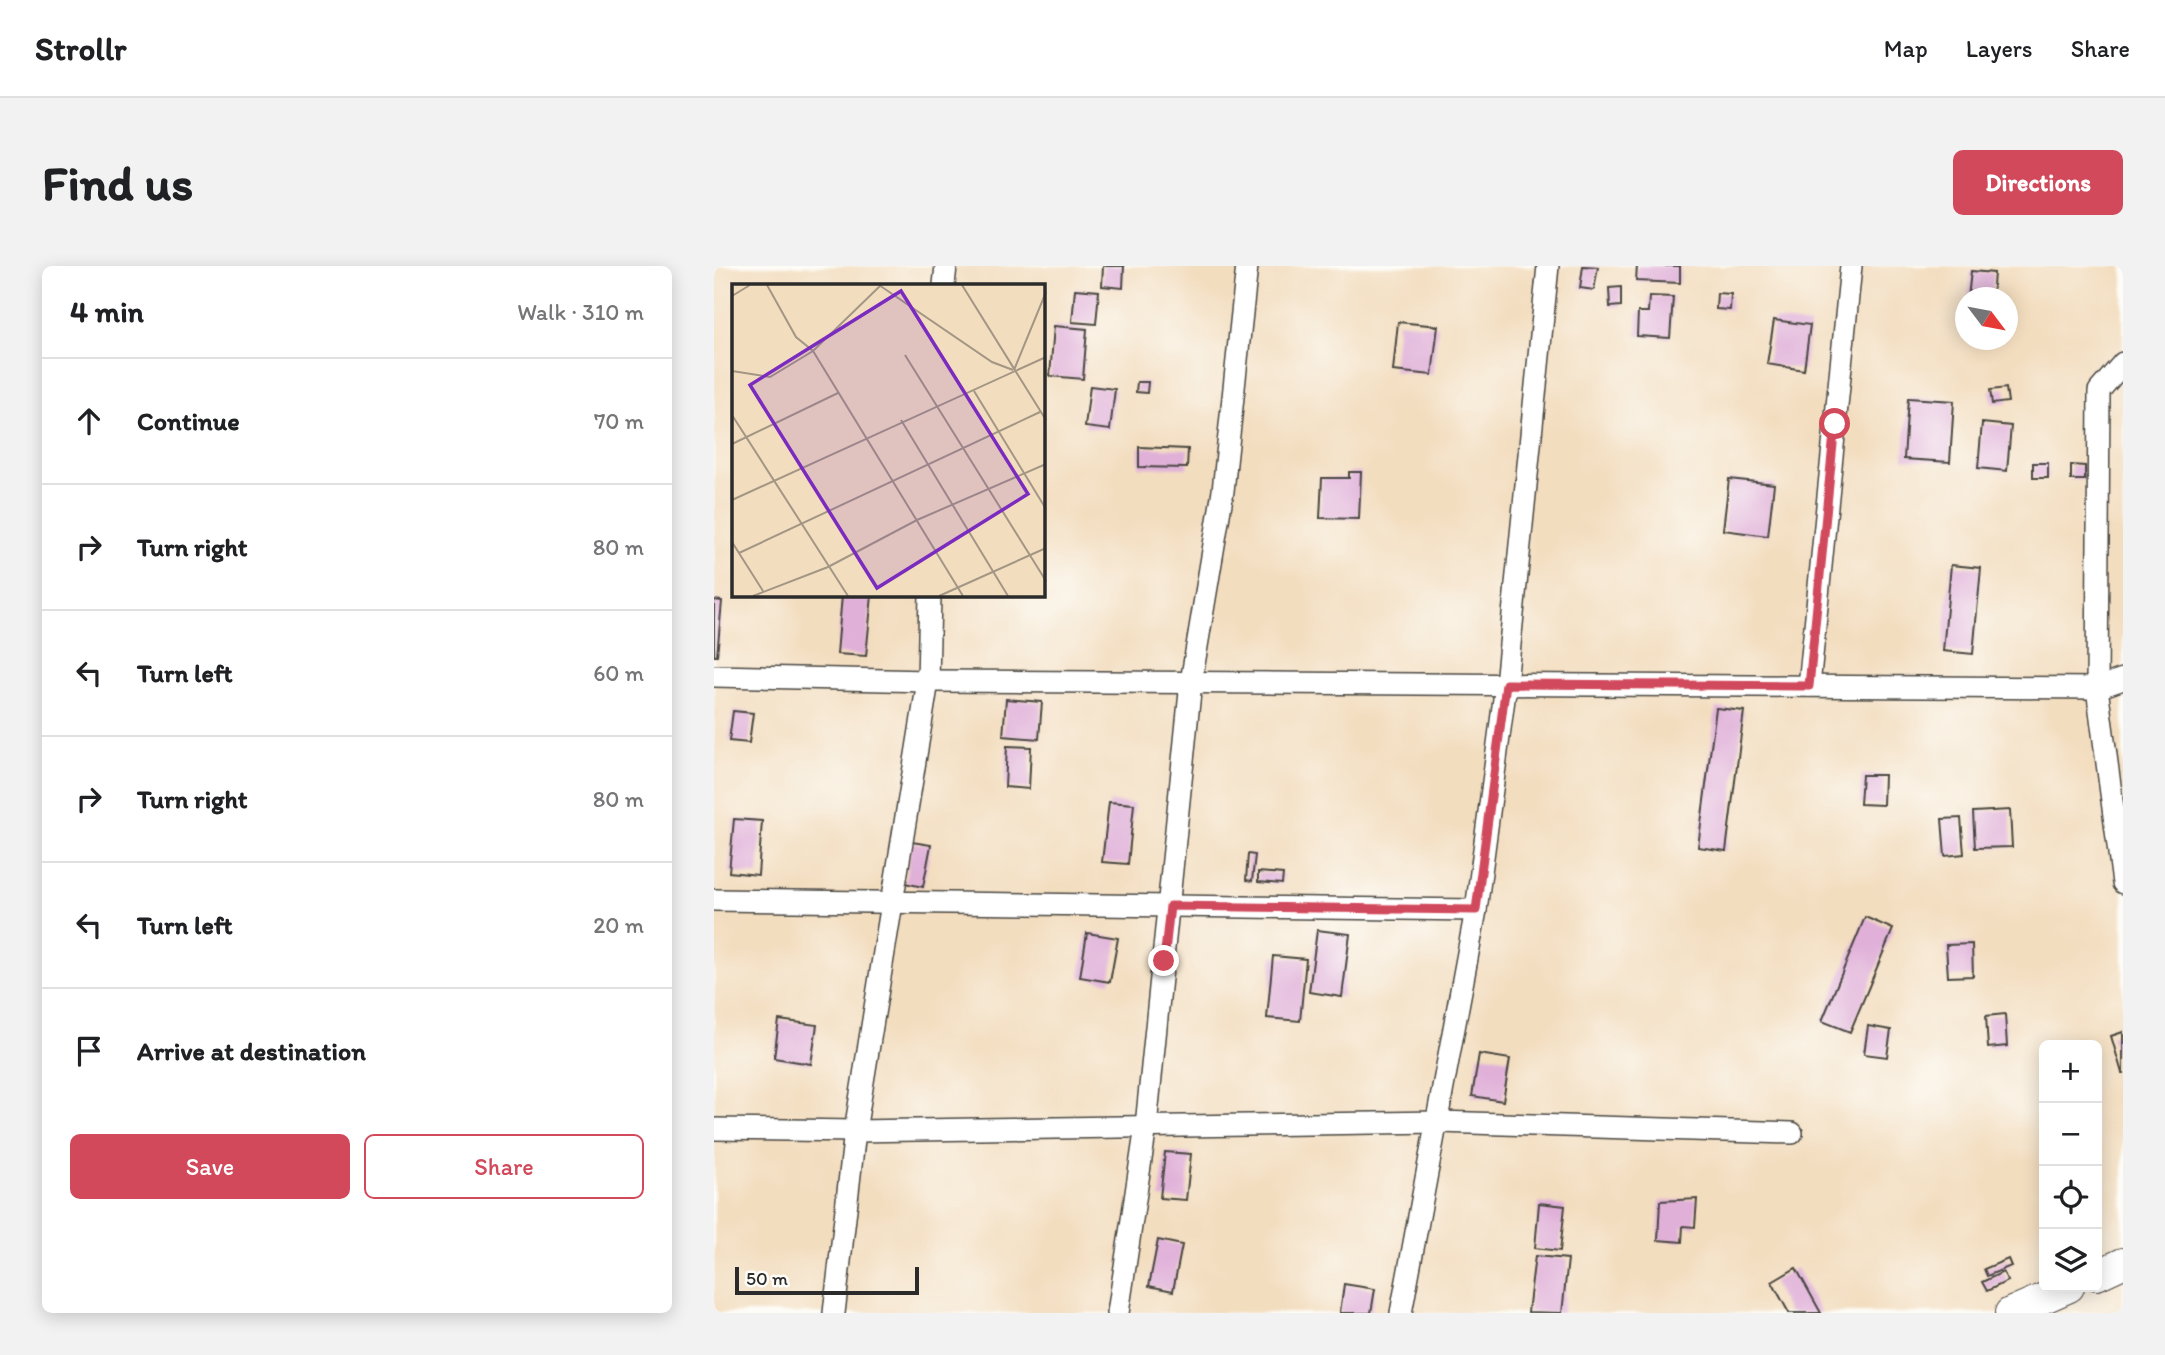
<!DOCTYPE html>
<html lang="en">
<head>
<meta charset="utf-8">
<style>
  body { margin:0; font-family:Itim,sans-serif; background:#f2f2f2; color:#202124 }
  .controls { position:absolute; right:21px; bottom:21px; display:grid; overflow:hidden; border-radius:10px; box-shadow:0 4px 18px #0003 }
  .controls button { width:63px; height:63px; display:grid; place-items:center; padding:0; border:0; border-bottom:2px solid #e0e0e0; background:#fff; color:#202124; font:35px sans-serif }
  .compass { position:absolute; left:1241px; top:21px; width:63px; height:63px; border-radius:50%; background:#fff; box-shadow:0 4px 18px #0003; rotate:122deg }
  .scale { position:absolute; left:21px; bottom:18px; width:184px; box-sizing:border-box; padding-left:7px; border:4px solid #2b2b2b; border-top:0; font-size:19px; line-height:24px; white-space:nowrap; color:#2b2b2b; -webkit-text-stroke:5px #fdfcf7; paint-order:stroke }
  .stop { position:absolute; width:21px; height:21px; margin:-16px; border:5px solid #d1495b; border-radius:50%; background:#fff }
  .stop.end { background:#d1495b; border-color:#fff; box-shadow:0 2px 7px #0008 }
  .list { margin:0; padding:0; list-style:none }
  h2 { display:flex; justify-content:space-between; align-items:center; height:91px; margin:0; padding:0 28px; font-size:30px }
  h2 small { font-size:23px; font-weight:400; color:#757577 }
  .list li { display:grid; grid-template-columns:46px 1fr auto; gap:21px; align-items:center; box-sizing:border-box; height:126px; padding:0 28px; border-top:2px solid #e0e0e0 }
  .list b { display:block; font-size:26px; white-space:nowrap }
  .list em { font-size:23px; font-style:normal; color:#757577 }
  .actions { display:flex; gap:14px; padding:21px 28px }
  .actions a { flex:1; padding:16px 0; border:2px solid #d1495b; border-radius:10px; text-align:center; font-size:24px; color:#d1495b }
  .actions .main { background:#d1495b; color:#fff }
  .icon { flex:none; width:38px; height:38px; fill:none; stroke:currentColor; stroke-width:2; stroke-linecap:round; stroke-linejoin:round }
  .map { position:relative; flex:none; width:1409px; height:1047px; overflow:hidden; border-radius:10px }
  header { display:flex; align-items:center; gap:42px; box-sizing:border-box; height:98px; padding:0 35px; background:#fff; border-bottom:2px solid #e0e0e0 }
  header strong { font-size:33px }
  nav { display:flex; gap:38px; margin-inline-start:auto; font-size:24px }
  .intro { display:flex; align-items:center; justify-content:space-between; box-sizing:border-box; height:168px; padding:0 42px }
  h1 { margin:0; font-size:49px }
  .button { padding:18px 32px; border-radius:10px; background:#d1495b; color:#fff; font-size:24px; font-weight:700 }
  main { display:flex; gap:42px; padding:0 42px }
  aside { flex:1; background:#fff; border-radius:10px; box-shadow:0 4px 18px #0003 }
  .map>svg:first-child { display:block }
</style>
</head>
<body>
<header>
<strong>Strollr</strong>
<nav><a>Map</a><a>Layers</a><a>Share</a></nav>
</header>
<div class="intro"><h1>Find us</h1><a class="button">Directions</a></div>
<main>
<aside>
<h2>4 min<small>Walk · 310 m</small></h2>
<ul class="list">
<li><svg class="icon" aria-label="ahead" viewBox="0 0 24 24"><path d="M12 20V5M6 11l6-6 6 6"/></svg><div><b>Continue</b></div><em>70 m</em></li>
<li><svg class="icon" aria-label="right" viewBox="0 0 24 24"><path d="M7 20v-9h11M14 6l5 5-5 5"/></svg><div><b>Turn right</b></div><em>80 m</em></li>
<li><svg class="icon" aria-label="left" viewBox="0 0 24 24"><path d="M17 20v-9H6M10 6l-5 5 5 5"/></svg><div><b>Turn left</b></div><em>60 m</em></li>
<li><svg class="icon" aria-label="right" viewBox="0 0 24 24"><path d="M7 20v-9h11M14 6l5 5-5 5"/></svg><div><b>Turn right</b></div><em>80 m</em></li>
<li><svg class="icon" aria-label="left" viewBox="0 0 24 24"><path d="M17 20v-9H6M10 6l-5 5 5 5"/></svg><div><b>Turn left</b></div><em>20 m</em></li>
<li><svg class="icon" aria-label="arrive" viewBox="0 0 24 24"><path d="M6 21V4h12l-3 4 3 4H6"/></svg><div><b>Arrive at destination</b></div></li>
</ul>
<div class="actions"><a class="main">Save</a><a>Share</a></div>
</aside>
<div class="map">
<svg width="1409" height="1047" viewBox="0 0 1409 1047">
  <rect width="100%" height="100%" fill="#fdfcf7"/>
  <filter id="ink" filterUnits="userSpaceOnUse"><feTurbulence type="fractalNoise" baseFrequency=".0143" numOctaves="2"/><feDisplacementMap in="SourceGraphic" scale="14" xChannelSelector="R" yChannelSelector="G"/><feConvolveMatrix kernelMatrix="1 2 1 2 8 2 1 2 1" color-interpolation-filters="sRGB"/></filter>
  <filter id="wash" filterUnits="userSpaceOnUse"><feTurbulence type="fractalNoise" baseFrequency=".00686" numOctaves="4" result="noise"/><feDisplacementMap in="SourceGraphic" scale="28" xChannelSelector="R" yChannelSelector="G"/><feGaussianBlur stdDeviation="1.57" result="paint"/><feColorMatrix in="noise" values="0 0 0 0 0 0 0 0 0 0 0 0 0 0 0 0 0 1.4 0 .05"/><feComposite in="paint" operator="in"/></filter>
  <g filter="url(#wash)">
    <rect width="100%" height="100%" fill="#f3ddbf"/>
    <g id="blocks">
      <g fill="#e0b0d9">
        <path d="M 389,0 L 410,0 L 409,22 L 388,20 Z"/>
        <path d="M 869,0 L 884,1 L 880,24 L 866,22 Z"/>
        <path d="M 923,0 L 966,0 L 966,17 L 922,15 Z"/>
        <path d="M 1257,5 L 1280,7 L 1278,32 L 1254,32 Z"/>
        <path d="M 907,21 L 907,40 L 896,41 L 895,22 Z"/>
        <path d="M 361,23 L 385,25 L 382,58 L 358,56 Z"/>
        <path d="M 1003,27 L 1017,28 L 1016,44 L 1002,43 Z"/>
        <path d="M 935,30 L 959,31 L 956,72 L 923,70 L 924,46 L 934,46 Z"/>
        <path d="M 1060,54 L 1096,59 L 1090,104 L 1053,98 Z"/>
        <path d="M 684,56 L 724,60 L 718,109 L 679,105 Z"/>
        <path d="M 340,60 L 373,63 L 369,113 L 336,110 Z"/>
        <path d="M 423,116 L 434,116 L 433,127 L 422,126 Z"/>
        <path d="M 376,120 L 401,123 L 396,164 L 371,161 Z"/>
        <path d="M 1292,122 L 1294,136 L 1278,138 L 1276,124 Z"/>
        <path d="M 1194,132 L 1240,135 L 1236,196 L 1190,193 Z"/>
        <path d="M 1268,157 L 1297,160 L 1293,205 L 1264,202 Z"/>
        <path d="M 425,181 L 474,183 L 473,202 L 425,201 Z"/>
        <rect x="1319" y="197" width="15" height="15"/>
        <path d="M 1357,199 L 1371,200 L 1371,214 L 1357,214 Z"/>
        <path d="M 635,206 L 647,206 L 645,253 L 606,252 L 608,212 L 635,212 Z"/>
        <path d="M 1015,213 L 1060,218 L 1054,270 L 1009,264 Z"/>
        <path d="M 1237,299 L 1267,302 L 1259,388 L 1229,385 Z"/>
        <path d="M 128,329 L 158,329 L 152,390 L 123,388 Z"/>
        <path d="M 0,334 L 8,335 L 3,390 L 0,390 Z"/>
        <path d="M 292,433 L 328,436 L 325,473 L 289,470 Z"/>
        <path d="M 1002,442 L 1030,445 L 1012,585 L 984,581 Z"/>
        <path d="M 19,445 L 39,447 L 35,477 L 15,475 Z"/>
        <path d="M 293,480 L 317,481 L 315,523 L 291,521 Z"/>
        <path d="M 1148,509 L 1170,509 L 1169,539 L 1146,538 Z"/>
        <path d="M 395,536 L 420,538 L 414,598 L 388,596 Z"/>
        <path d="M 1296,544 L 1298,581 L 1261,582 L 1259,546 Z"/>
        <path d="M 1247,552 L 1250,588 L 1231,590 L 1228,553 Z"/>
        <path d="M 20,553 L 48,555 L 44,609 L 15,606 Z"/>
        <path d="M 198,576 L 217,579 L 209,621 L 191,617 Z"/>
        <path d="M 534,588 L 541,589 L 538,615 L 532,614 Z"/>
        <path d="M 544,606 L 569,608 L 568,618 L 544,616 Z"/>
        <path d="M 1151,651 L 1179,663 L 1136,766 L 1108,755 Z"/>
        <path d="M 603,664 L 636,668 L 628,731 L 595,726 Z"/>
        <path d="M 373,667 L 404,672 L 396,716 L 366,711 Z"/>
        <path d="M 1258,678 L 1259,710 L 1234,711 L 1232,679 Z"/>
        <path d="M 559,690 L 592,693 L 586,755 L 553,752 Z"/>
        <path d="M 1291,748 L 1293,780 L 1274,782 L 1272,750 Z"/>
        <path d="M 65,754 L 103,759 L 97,798 L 60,792 Z"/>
        <path d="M 1154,760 L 1177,764 L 1173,791 L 1150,788 Z"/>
        <path d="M 1409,766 L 1409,807 L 1408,807 L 1397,770 Z"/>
        <path d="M 765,788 L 796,793 L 789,835 L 758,830 Z"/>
        <path d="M 451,886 L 477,888 L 472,934 L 446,932 Z"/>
        <path d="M 983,933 L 981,961 L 969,960 L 968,976 L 944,974 L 946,935 Z"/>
        <path d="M 825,937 L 851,940 L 846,985 L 821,982 Z"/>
        <path d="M 444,974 L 468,979 L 459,1025 L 435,1020 Z"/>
        <path d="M 821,990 L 854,993 L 848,1047 L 814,1046 Z"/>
        <path d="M 1294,993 L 1297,1000 L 1273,1010 L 1270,1003 Z"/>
        <path d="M 1082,1002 L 1107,1047 L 1075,1047 L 1058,1016 Z"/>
        <path d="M 1289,1006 L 1294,1015 L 1273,1025 L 1268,1016 Z"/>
        <path d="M 630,1018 L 661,1023 L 657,1047 L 626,1047 Z"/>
      </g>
    </g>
  </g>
  <g filter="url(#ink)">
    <use href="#blocks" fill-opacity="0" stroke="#494641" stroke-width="2"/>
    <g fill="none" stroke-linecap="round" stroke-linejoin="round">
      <defs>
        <g id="street">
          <path d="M 230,19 L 232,0"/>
          <path d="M 1409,97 L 1385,125 L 1383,422 L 1409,617"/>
          <path d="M 0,410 L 214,415 L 1383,422 L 1409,413"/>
          <path d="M 1095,420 L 1137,0"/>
          <path d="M 0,634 L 762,644"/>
          <path d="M 0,863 L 141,865 L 725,856 L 1078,867"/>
          <path d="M 120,1047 L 141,865 L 214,415 L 216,329"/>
          <path d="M 404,1047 L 432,860 L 477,416 L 509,225 L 533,0"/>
          <path d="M 687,1047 L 762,644 L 792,418 L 834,0"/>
        </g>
        <g id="secondary">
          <path d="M 1383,1009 L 1409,997"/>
          <path d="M 1296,1047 L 1355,1021"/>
        </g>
      </defs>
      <use href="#street" stroke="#494641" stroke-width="24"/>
      <use href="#secondary" stroke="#494641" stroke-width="32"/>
      <use href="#street" stroke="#fff" stroke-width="21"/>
      <use href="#secondary" stroke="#fff" stroke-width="30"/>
    </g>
  </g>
  <g fill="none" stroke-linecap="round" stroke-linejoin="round" filter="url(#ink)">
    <path stroke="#d1495b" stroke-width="9" d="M 450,695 L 456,640 L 762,644 L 792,418 L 1095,420 L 1121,158"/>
  </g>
  <g transform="translate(18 18)">
    <rect width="313" height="313" fill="#f3ddbf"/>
    <path fill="none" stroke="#a39684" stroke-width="2" d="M 35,1 L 64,53 L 81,67 L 231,312M 147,1 L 260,78 L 281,86M 230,1 L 314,136M 0,12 L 18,1M 173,71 L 314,297M 282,86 L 314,8M 0,87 L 38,93 L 81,67 L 148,2M 242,107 L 314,225M 0,131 L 116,312M 169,136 L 276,312M 0,160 L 106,109M 0,216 L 314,73M 0,258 L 31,307M 7,269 L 308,128M 21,312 L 96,283 L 185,236 L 314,180M 207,312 L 314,264"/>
    <path fill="#7b2cbf" fill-opacity="0.15" stroke="#7b2cbf" stroke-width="3.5" d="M 169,7 L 296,210 L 145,304 L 18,101 Z"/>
    <rect width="313" height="313" fill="none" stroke="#2b2b2b" stroke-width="3.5"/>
  </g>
</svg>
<div class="controls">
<button>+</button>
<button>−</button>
<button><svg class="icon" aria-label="locate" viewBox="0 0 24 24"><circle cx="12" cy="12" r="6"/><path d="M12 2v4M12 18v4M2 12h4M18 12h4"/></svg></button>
<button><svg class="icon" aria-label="layers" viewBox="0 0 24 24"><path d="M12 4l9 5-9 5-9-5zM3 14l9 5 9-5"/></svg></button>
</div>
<svg class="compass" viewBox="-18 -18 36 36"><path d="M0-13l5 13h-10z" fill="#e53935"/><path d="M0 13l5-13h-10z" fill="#757577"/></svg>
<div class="scale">50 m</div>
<div class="stop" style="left:1121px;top:158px"></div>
<div class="stop end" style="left:450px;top:695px"></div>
</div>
</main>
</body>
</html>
